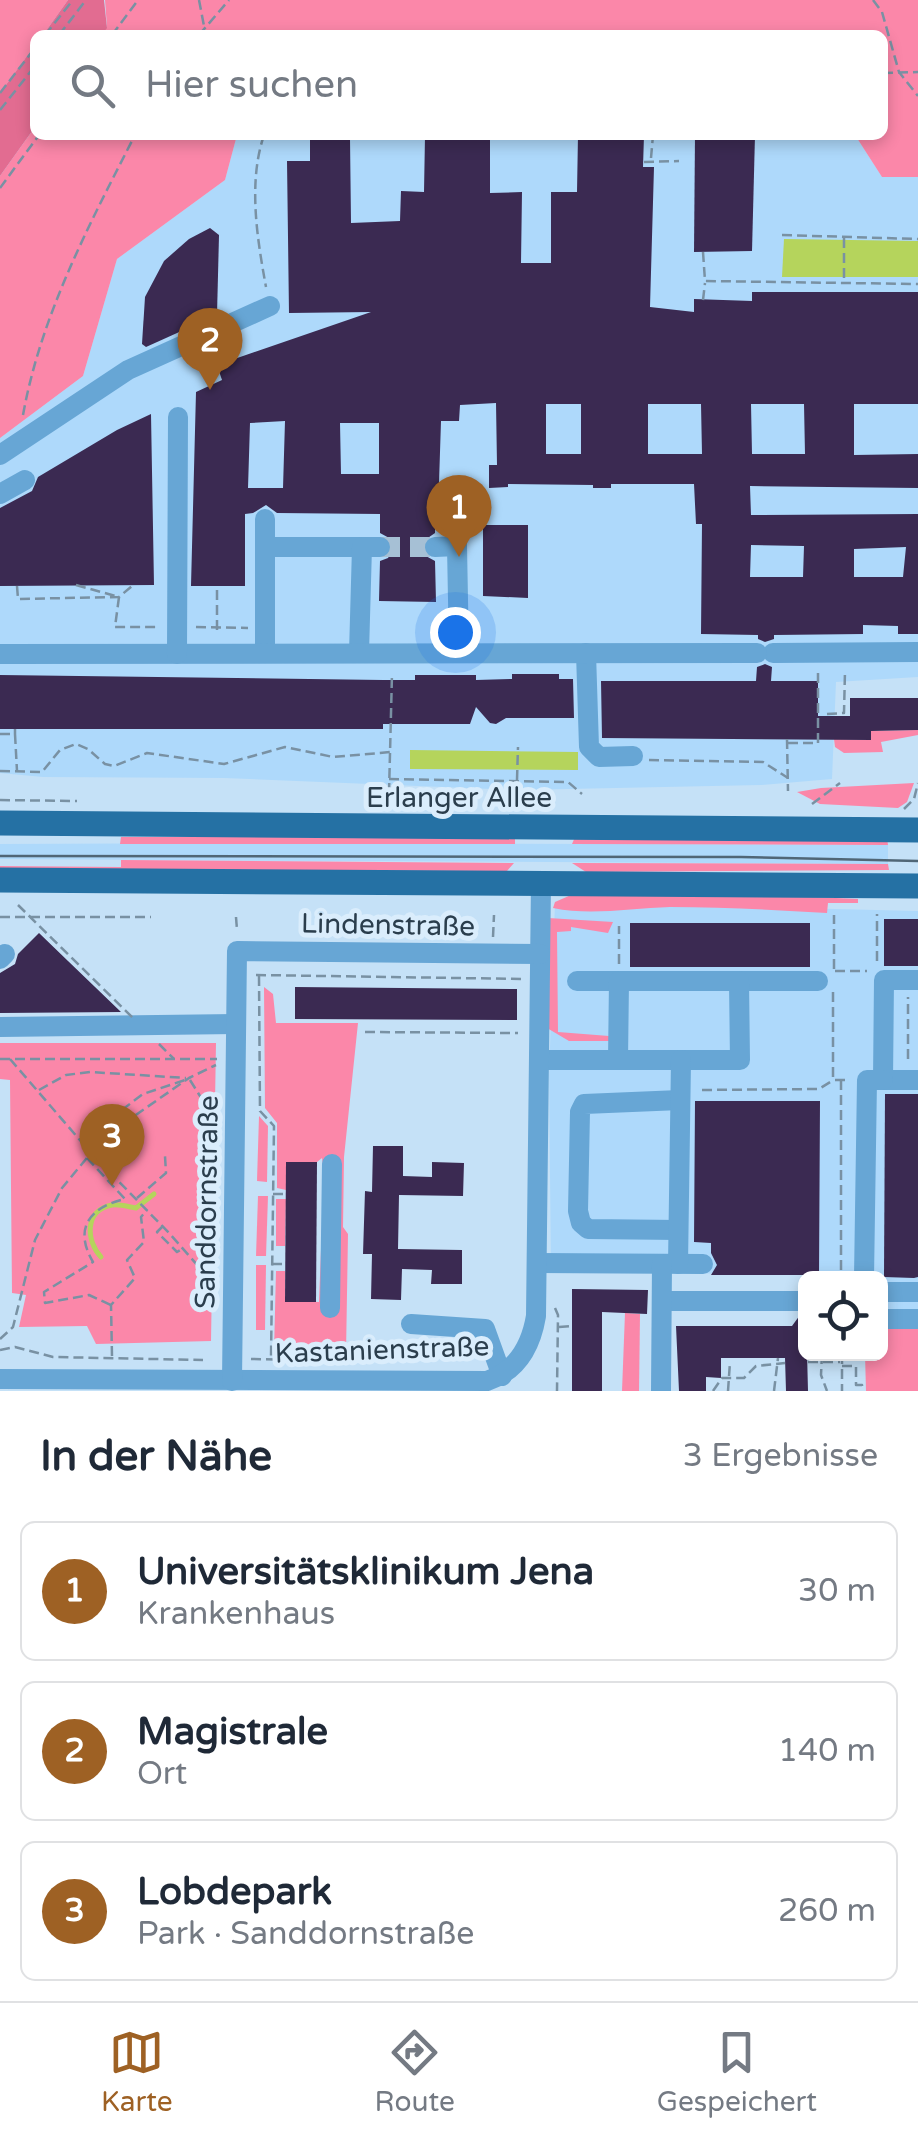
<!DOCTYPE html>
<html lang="de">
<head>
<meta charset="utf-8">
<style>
  body { margin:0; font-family:"Varela Round",sans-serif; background:#f2f2f3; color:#1f2937 }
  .controls { position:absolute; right:30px; bottom:30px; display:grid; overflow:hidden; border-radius:15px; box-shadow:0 5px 15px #0003 }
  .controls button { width:90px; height:90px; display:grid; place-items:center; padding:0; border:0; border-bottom:2px solid #e0e1e3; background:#fff; color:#1f2937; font:50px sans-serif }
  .you { position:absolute; left:455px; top:632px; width:35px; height:35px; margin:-25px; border:8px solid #fff; border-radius:50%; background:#1a73e8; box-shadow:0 0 0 15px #1a73e833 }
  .badge { display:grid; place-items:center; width:65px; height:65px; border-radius:50%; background:#9e6124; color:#fff; font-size:32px; font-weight:700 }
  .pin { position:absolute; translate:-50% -82px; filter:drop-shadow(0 2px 5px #0008) }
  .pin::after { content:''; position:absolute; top:52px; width:35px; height:30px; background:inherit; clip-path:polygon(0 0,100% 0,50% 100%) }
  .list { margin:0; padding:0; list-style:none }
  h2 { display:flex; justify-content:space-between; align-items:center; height:130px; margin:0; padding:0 40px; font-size:42px }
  h2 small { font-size:32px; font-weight:400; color:#747a83 }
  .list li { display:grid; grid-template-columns:65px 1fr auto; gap:30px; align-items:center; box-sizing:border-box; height:140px; margin:0 20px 20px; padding:0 20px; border:2px solid #e0e1e3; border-radius:15px }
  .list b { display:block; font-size:38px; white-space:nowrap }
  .list p { margin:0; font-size:32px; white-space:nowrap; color:#747a83 }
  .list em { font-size:32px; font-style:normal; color:#747a83 }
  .icon { flex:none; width:55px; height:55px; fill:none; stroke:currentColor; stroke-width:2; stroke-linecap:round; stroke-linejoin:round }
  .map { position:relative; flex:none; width:918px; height:1391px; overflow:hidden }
  .search { position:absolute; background:#fff; box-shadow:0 5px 15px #0003; left:30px; right:30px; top:30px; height:110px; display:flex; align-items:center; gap:25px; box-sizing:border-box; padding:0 35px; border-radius:15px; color:#747a83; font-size:38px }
  .sheet { height:610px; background:#fff }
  nav { display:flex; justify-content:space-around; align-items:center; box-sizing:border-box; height:140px; border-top:2px solid #e0e1e3; background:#fff; font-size:28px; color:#747a83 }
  nav a { display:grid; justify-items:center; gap:5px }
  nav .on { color:#9e6124 }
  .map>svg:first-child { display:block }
</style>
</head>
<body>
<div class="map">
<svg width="918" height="1391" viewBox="0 0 918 1391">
  <rect width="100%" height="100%" fill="#c5e1f7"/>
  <g fill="#aed9fb">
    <path d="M 237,135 L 855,135 L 882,177 L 918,177 L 918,677 L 836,682 L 832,779 L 761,785 L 519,790 L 224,778 L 43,777 L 0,773 L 0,438 L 83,376 L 117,259 L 225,180 Z"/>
    <path d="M 259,843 L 888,845 L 888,864 L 0,859 L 0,844 Z"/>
    <path d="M 555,902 L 918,911 L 918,1312 L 881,1312 L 880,1278 L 854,1278 L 853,1275 L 551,1272 L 549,1076 Z"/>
  </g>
  <g fill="#fb87a9">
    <path d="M 0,0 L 68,0 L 43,35 L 35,35 L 35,45 L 0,93 Z"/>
    <path d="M 105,0 L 918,0 L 918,177 L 882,177 L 855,135 L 883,135 L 883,35 L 102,35 L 107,27 Z"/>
    <path d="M 35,127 L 35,135 L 237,135 L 225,180 L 117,259 L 83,376 L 0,438 L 0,176 Z"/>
    <path d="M 918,730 L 918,735 L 881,742 L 883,752 L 844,753 L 835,747 L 834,739 L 871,740 L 871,731 Z"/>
    <path d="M 914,783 L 907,802 L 898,808 L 820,804 L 797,792 L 821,788 Z"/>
    <path d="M 121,837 L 515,837 L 515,844 L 120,844 Z"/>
    <path d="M 575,837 L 887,838 L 888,845 L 572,844 Z"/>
    <path d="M 121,860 L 514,863 L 507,871 L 0,870 L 0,866 L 121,867 Z"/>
    <path d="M 572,863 L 888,864 L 889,870 L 586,872 Z"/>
    <path d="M 571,895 L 770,895 L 858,899 L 858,903 L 828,903 L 827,913 C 775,910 723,907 670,907 C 631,908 591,916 553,908 L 555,902 Z"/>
    <path d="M 548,918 L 613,922 L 608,933 L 571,927 L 571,931 L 557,932 L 558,1032 L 609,1036 L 609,1041 L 569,1041 L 547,1028 Z"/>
    <path d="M 264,987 L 273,994 L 276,1023 L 358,1023 L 344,1157 L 343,1227 L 348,1234 L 346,1354 L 274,1352 L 276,1271 L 285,1271 L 285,1301 L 319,1302 L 324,1173 L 322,1158 L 317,1162 L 287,1162 L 286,1190 L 277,1188 L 277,1123 L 265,1108 Z"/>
    <path d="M 0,1043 L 216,1043 L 211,1341 L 96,1344 L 87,1326 L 19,1327 L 26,1295 L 12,1293 L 10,1080 L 0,1079 Z"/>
    <path d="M 259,1116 L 268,1126 L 267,1182 L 257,1181 Z"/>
    <path d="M 258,1196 L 268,1196 L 266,1256 L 256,1256 Z"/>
    <path d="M 276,1199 L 286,1199 L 285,1246 L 276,1246 Z"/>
    <path d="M 256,1265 L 266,1265 L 265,1330 L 256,1330 Z"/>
    <path d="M 625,1313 L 640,1314 L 639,1391 L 622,1391 Z"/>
    <path d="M 881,1327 L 918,1327 L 918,1391 L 866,1391 L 865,1354 L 880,1354 Z"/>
  </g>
  <g fill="#e26c91">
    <path d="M 68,0 L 104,0 L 107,28 L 102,35 L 43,35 Z"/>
    <path d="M 35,45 L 35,127 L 0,176 L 0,93 Z"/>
  </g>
  <g fill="#b5d45c">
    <path d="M 784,239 L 918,241 L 918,277 L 782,277 Z"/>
    <path d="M 410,750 L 578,752 L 578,770 L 410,769 Z"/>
  </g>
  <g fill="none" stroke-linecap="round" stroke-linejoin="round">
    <path stroke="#b5d45c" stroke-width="5" d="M 101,1257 C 86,1241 84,1210 112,1205 C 120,1204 129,1207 136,1208 L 154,1194"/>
  </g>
  <g fill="#3b2a52" fill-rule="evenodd">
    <path d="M 490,135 L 490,193 L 522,192 L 521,263 L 551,263 L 551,192 L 577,192 L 578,135 L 644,135 L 643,167 L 654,167 L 650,307 L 694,312 L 694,299 L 752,301 L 752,292 L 918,292 L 918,404 L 854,404 L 854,455 L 918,454 L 918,488 L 750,486 L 751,515 L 918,514 L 918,634 L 898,634 L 898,626 L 863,625 L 863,634 L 774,635 L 774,639 L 765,642 L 758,639 L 758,635 L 701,634 L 702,524 L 696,524 L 694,484 L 611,484 L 611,488 L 593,488 L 593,485 L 508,484 L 508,487 L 489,488 L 489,465 L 497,465 L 496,403 L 460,405 L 459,421 L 441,421 L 439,483 L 462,484 L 461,507 L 435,514 L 435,533 L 422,542 L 424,555 L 435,561 L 436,602 L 379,601 L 380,561 L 388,558 L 394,548 L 391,539 L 380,533 L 380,514 L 277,513 L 266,505 L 253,513 L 245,514 L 245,586 L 191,586 L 196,392 L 222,380 L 217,365 L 371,312 L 289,313 L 287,161 L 310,161 L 310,138 L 350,138 L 351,223 L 400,221 L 401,191 L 424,192 L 425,136 ZM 546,404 L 581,404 L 581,454 L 546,454 ZM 648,404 L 701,404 L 702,454 L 648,454 ZM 751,404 L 804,404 L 805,454 L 752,454 ZM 285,421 L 283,488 L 248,488 L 250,423 ZM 340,423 L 379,423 L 379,474 L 341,474 ZM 751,545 L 804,546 L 803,577 L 750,577 ZM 906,547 L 903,577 L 854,577 L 854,549 Z"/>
    <path d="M 695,135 L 755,135 L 752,251 L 694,252 Z"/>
    <path d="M 210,228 L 219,235 L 217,315 L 146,347 L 142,344 L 145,297 L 164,261 L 189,239 Z"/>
    <path d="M 151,414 L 154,585 L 0,586 L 0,508 L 32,491 L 38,477 L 117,430 Z"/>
    <path d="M 483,525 L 528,525 L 528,598 L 483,596 Z"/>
    <path d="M 765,664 L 772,667 L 771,681 L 818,681 L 818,716 L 850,716 L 850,698 L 918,698 L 918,730 L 871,731 L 871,740 L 602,738 L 601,681 L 756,681 L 757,667 Z"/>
    <path d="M 512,674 L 559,674 L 559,679 L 573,679 L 574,718 L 506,718 L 496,724 L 490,723 L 476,707 L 470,724 L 383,724 L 383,729 L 0,729 L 0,675 L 383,680 L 415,680 L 415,675 L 476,675 L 476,680 L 512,679 Z"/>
    <rect x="884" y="919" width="34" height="47"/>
    <rect x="630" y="923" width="180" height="44"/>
    <path d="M 39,933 L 68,961 L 121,1012 L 0,1013 L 0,973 L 15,964 L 18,954 Z"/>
    <path d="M 295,987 L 517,989 L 517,1020 L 295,1019 Z"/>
    <path d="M 885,1094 L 918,1094 L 918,1277 L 914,1278 L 884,1277 Z"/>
    <path d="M 695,1101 L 820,1101 L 819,1275 L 711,1275 L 717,1265 L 711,1253 L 711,1243 L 694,1242 Z"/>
    <path d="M 373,1146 L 403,1146 L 403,1176 L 432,1177 L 432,1162 L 464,1163 L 463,1196 L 399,1195 L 398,1249 L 462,1250 L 462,1284 L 431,1284 L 432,1270 L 402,1269 L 401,1300 L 371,1299 L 372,1254 L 363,1254 L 365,1191 L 372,1192 Z"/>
    <path d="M 286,1162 L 317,1162 L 316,1302 L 285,1302 Z"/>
    <path d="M 572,1289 L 648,1290 L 647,1314 L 602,1312 L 602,1391 L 572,1391 Z"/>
    <path d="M 806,1313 L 808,1391 L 786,1391 L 785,1358 L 721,1358 L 721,1378 L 706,1377 L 706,1391 L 679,1391 L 676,1326 L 792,1326 L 800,1315 Z"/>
  </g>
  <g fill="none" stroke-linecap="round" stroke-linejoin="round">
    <path stroke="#a6c0d5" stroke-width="20" stroke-dasharray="20 10" stroke-linecap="butt" d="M 380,547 L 435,547"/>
    <g stroke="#7991a3" stroke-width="2.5" stroke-dasharray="10 5" stroke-linecap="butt">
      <path d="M 199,0 L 204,26"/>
      <path d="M 873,0 L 882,12 L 899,72 L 918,96"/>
      <path d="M 45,35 L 73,0"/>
      <path d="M 59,35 L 86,0"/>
      <path d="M 112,35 L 138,0"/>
      <path d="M 199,35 L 229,0"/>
      <path d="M 883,73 L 918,72"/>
      <path d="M 0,93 L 35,48"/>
      <path d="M 0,110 L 35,66"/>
      <path d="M 264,135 C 248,182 257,238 266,287"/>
      <path d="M 651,158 L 653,135"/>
      <path d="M 644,162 L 679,161"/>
      <path d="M 0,188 L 39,135"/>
      <path d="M 782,235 L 918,239"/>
      <path d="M 844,238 L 844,283"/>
      <path d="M 703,252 L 705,281 L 918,284"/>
      <path d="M 703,300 L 705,283"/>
      <path d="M 23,415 C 41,315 89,225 135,135"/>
      <path d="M 439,491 L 466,492 L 465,505"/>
      <path d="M 76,585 L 119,597 L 115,627 L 158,627"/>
      <path d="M 17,586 L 18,599 L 119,597 L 132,586"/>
      <path d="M 217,590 L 217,634"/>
      <path d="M 196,627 L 248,628"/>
      <path d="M 827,714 L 844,713 L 845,671"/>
      <path d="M 0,734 L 15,734 L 15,729"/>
      <path d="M 15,734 L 17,771"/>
      <path d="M 787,739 L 788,791"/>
      <path d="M 788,743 L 818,743 L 818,673"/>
      <path d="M 649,760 L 763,762 L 788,778"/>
      <path d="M 0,771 L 42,772 L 60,750 L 76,744 L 88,749 L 105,764 L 114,766 L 147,753 L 224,764 L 285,747 L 333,757 L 391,752"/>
      <path d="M 389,779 L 568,782 L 582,794"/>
      <path d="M 517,780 L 518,747"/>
      <path d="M 389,793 L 392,674"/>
      <path d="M 0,800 L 77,801"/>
      <path d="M 812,804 L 840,783"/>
      <path d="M 904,809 L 914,799 L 918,783"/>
      <path d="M 0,917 L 151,917"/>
      <path d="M 236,917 L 237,930"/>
      <path d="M 493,937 L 494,915"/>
      <path d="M 877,961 L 877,914"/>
      <path d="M 619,964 L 619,926"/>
      <path d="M 834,969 L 834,915"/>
      <path d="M 835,971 L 867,971"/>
      <path d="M 256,975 L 523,979"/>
      <path d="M 259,976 L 260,1111 L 274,1126 L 271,1358"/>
      <path d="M 833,992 L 833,1080 L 847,1080"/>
      <path d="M 365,1032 L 518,1033"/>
      <path d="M 159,1044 L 174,1059"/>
      <path d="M 0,1059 L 217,1059"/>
      <path d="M 10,1059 L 91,1153 L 170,1234 L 213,1283"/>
      <path d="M 908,1059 L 908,997"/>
      <path d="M 190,1080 L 215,1120"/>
      <path d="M 841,1080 L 841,1278"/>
      <path d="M 39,1090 L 66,1075 L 90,1072 L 186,1078"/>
      <path d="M 702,1090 L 819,1089 L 832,1081"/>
      <path d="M 86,1137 L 143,1094 L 188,1079"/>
      <path d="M 82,1140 L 86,1137 L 89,1140 L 101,1129 L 108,1136"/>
      <path d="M 87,1158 L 125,1199 C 90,1207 73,1228 93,1262 L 44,1292 L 45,1303 L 89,1295 L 111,1305"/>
      <path d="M 273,1194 L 286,1194"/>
      <path d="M 137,1198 L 166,1173 L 165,1156"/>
      <path d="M 163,1226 L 157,1232 L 177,1252 L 182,1249"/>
      <path d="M 272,1264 L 285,1264"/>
      <path d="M 555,1308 L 558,1315 L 557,1391"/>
      <path d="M 559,1327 L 572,1326"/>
      <path d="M 0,1339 L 13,1327 L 35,1240 L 62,1188 L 91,1153 L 117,1128 L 189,1078 L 216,1065"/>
      <path d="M 0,1350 L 15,1347 L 53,1357 L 203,1360"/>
      <path d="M 822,1354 L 821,1375 L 827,1391"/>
      <path d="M 842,1354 L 842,1391"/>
      <path d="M 112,1356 L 111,1305 L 135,1278 L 127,1260 L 144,1242 L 141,1217 L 147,1210"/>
      <path d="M 251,1359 L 303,1360"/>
      <path d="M 808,1362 L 840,1362"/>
      <path d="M 842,1366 L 856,1366 L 856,1385 L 862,1385 L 862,1391"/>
      <path d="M 713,1391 L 722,1378 L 744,1378 L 756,1366 L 785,1363"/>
      <path d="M 728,1391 L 730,1362"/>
      <path d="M 774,1391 L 778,1358"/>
    </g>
    <g stroke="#67a6d5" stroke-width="20">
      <path d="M 0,455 L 128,370 L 270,306"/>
      <path d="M 0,494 L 25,480"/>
      <path d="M 457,546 L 457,520"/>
      <path d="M 265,547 L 362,547"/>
      <path d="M 435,547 L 457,546 L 459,653"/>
      <path d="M 265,653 L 265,519"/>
      <path d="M 359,653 L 362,547 L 380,547"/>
      <path d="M 586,653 L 589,747 L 599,757 L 633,756"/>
      <path d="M 773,653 L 918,652"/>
      <path d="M 0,654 L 757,653"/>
      <path d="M 177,654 L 178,417"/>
      <path d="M 0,959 L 5,954"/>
      <path d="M 918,980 L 884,980 L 883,1080 L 918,1080"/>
      <path d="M 577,981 L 619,981"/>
      <path d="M 739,981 L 818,981"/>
      <path d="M 0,1027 L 236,1024"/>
      <path d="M 539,1060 L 740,1060 L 739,981 L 619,981 L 618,1060"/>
      <path d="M 678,1230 L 588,1229 L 581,1223 L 578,1211 L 580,1112 L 584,1104 L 680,1100"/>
      <path d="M 537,1263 L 703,1264"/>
      <path d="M 678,1264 L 681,1060"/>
      <path d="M 864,1278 L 867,1080 L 883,1080"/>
      <path d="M 880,1292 L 918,1292"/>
      <path d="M 662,1301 L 799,1301"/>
      <path d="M 330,1308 L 332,1164"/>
      <path d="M 880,1319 L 918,1319"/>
      <path d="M 411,1324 L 485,1329 L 502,1376"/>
      <path d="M 0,1379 L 487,1381 C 517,1371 531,1346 536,1316 L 541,882"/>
      <path d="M 232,1381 L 237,951 L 540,954"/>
      <path d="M 661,1391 L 662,1264"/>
    </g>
    <g stroke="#2571a4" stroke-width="25">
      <path d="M 0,823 L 918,830"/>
      <path d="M 0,880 L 918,886"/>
    </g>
    <path stroke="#506676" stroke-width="2.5" d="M 0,856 L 741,857 L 918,861"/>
    <path stroke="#7991a3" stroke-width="2.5" stroke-dasharray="10 5" stroke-linecap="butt" d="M 18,905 L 133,1018"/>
  </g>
  <g text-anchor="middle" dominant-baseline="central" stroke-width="10" stroke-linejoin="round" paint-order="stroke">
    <g font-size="28" fill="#2b3e4d" stroke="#daedfc">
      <text x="459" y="798">Erlanger Allee</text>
      <text transform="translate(388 925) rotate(1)">Lindenstraße</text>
      <text transform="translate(207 1202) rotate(-89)">Sanddornstraße</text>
      <text transform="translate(382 1350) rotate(-2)">Kastanienstraße</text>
    </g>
  </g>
</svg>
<div class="controls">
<button><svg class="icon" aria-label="locate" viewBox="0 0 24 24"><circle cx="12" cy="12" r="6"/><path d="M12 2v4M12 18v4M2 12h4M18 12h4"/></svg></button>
</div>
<div class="you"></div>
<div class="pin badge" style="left:459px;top:557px">1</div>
<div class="pin badge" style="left:210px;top:390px">2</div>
<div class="pin badge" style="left:112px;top:1186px">3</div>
<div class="search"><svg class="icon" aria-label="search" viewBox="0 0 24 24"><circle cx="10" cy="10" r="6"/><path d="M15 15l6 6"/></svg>Hier suchen</div>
</div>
<section class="sheet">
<h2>In der Nähe<small>3 Ergebnisse</small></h2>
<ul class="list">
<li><span class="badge">1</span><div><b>Universitätsklinikum Jena</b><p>Krankenhaus</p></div><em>30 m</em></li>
<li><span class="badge">2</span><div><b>Magistrale</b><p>Ort</p></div><em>140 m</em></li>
<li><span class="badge">3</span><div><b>Lobdepark</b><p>Park · Sanddornstraße</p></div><em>260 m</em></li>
</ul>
</section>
<nav>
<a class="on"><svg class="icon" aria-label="map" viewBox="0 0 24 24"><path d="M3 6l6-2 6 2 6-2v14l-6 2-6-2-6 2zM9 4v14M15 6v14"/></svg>Karte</a>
<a><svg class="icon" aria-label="directions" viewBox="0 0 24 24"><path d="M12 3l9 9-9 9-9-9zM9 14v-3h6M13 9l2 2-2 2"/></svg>Route</a>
<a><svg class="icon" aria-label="saved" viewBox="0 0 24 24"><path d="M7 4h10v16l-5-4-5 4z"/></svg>Gespeichert</a>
</nav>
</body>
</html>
